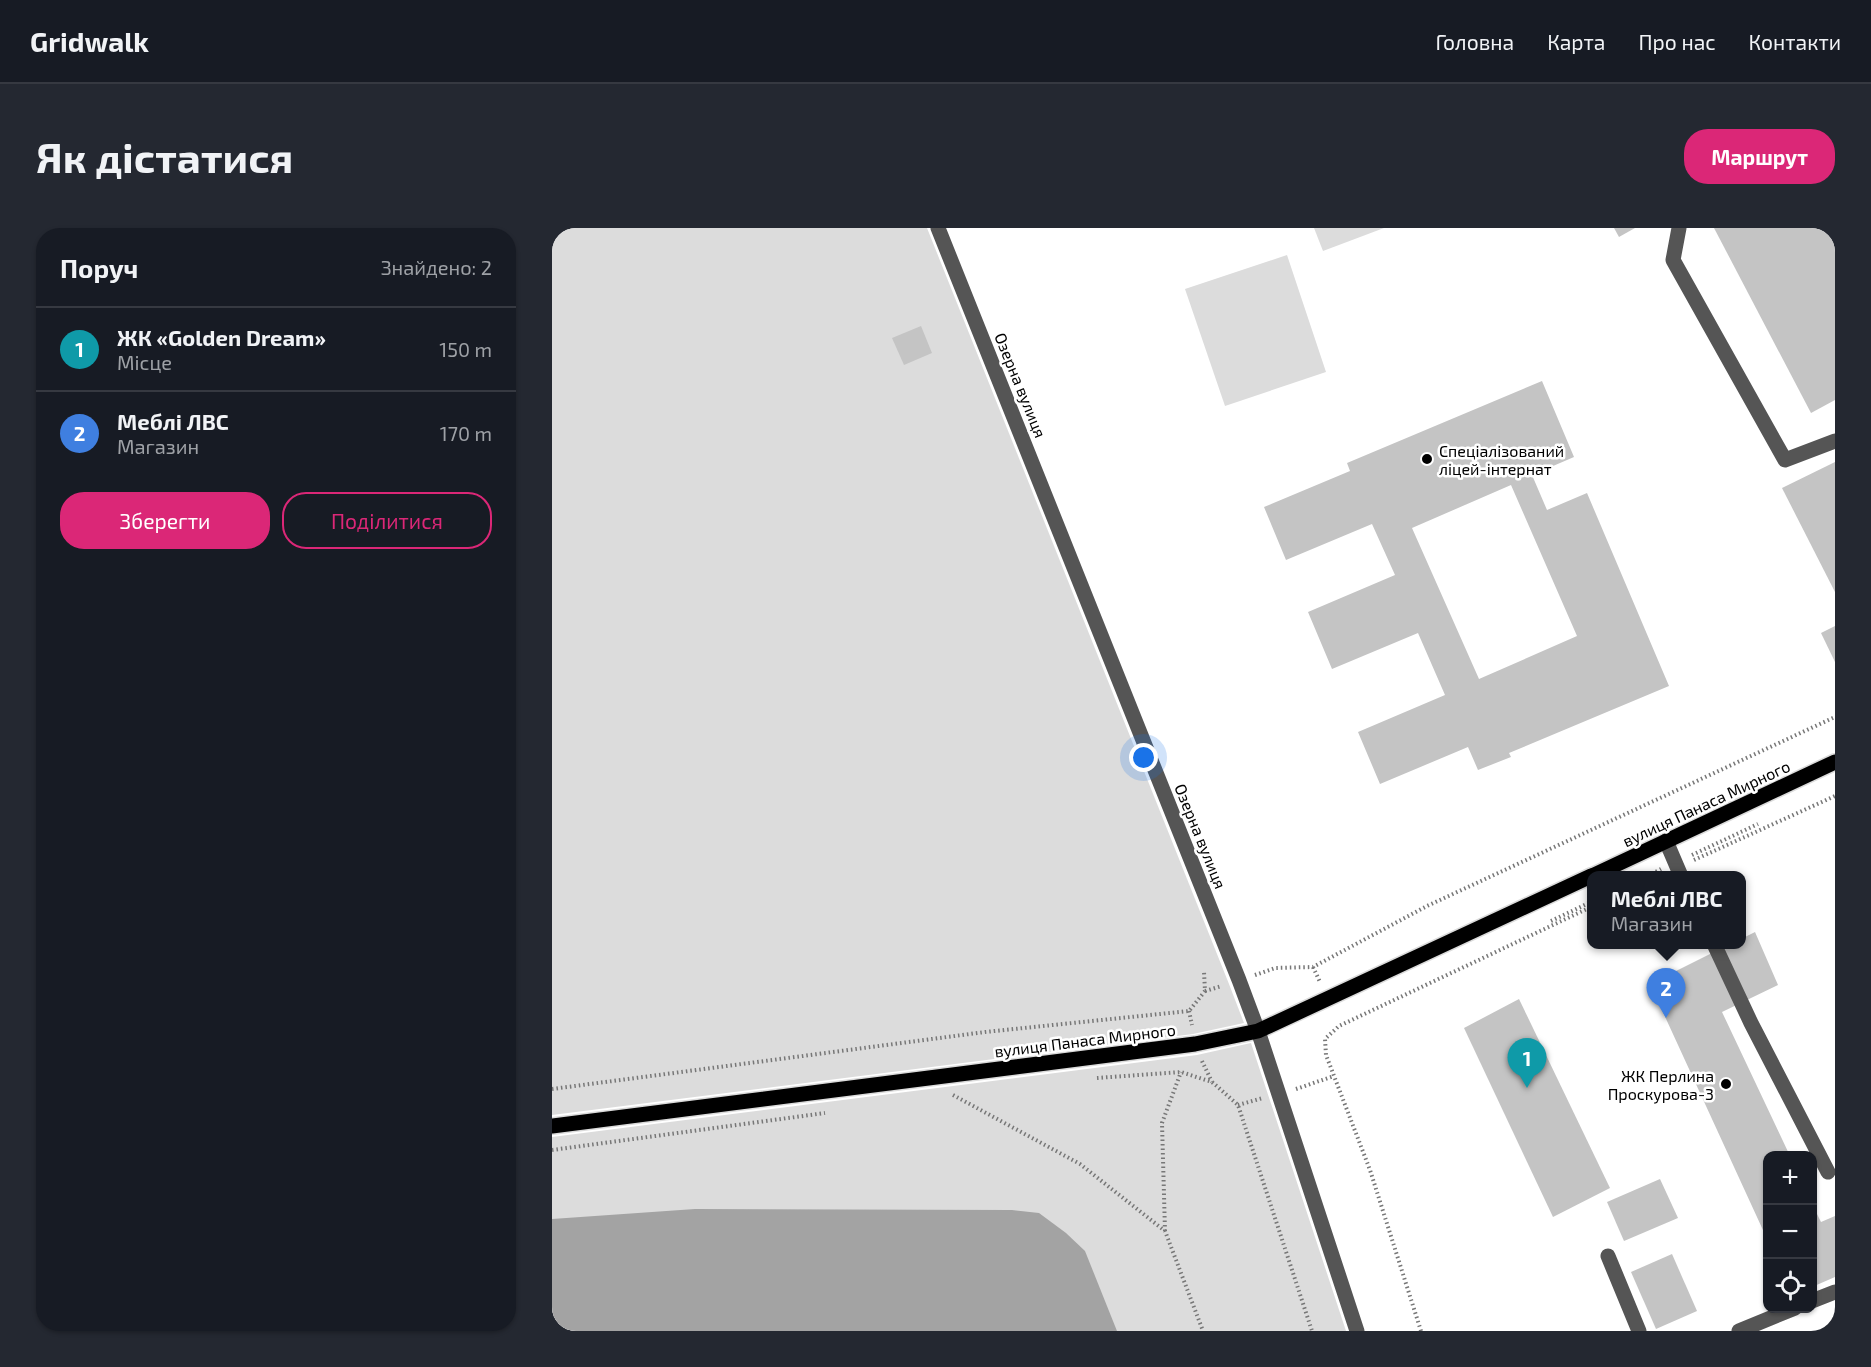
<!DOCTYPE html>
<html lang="uk">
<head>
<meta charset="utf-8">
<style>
  body { margin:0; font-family:"Exo 2",sans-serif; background:#242831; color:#f1f3f6 }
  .controls { position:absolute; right:18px; bottom:18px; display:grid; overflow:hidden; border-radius:12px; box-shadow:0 2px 4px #0004 }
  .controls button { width:54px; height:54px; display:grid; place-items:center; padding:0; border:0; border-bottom:2px solid #363941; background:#171b24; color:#f1f3f6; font:30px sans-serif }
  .you { position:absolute; left:592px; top:530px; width:21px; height:21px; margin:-15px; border:4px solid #fff; border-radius:50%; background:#1a73e8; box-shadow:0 0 0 9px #1a73e833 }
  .badge { display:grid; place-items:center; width:39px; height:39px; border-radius:50%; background:#db2777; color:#fff; font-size:20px; font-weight:700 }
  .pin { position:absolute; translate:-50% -50px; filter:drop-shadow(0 2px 3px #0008) }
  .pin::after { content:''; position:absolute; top:32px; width:21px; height:18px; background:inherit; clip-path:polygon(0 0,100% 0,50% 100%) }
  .popup { position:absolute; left:1035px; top:643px; width:159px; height:78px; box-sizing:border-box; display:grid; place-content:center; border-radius:12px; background:#171b24; filter:drop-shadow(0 2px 4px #0005); font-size:20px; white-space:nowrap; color:#9ea1a6 }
  .popup b { font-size:22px; color:#f1f3f6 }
  .popup::after { content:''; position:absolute; left:50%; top:100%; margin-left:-12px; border:12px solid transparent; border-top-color:#171b24 }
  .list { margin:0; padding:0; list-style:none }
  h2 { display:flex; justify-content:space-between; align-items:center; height:78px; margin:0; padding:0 24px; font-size:26px }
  h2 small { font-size:20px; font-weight:400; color:#9ea1a6 }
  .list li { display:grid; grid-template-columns:39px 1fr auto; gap:18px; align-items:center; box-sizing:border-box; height:84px; padding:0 24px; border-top:2px solid #363941 }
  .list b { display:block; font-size:22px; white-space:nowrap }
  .list p { margin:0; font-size:20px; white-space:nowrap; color:#9ea1a6 }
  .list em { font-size:20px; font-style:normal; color:#9ea1a6 }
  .actions { display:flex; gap:12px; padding:18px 24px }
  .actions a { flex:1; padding:14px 0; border:2px solid #db2777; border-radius:24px; text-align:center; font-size:21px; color:#db2777 }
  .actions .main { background:#db2777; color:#fff }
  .icon { flex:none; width:33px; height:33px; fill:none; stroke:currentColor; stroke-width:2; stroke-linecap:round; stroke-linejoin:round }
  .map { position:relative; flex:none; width:1283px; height:1103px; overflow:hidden; border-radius:24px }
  header { display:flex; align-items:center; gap:36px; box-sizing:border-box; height:84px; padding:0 30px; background:#171b24; border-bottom:2px solid #363941 }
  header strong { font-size:28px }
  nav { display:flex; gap:33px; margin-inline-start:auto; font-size:21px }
  .intro { display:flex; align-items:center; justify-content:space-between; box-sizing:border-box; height:144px; padding:0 36px }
  h1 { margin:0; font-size:42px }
  .button { padding:15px 27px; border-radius:24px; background:#db2777; color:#fff; font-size:21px; font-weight:700 }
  main { display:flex; gap:36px; padding:0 36px }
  aside { flex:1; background:#171b24; border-radius:24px; box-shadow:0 2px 4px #0004 }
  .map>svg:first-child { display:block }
</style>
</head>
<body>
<header>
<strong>Gridwalk</strong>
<nav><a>Головна</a><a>Карта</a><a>Про нас</a><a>Контакти</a></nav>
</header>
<div class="intro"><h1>Як дістатися</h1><a class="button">Маршрут</a></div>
<main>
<aside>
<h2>Поруч<small>Знайдено: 2</small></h2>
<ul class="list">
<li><span class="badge" style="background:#0f9aa8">1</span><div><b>ЖК «Golden Dream»</b><p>Місце</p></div><em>150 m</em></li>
<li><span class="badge" style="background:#3f7fe0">2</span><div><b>Меблі ЛВС</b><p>Магазин</p></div><em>170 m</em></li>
</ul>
<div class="actions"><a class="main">Зберегти</a><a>Поділитися</a></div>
</aside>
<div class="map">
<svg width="1283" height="1103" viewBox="0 0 1283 1103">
  <rect width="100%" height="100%" fill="#fff"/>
  <g fill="#dcdcdc">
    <path d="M 0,0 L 375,0 L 677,756 L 692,795 L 641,806 L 0,887 Z"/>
    <path d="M 762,0 L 832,0 L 771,23 Z"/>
    <path d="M 735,27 L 774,144 L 673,178 L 633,61 Z"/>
    <path d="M 699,815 L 794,1103 L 0,1103 L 0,909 L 645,827 Z"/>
  </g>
  <path fill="#a3a3a3" d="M 143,981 L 460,982 L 487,985 L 514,1005 L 533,1023 L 565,1103 L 0,1103 L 0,991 Z"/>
  <g fill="#c4c4c4" fill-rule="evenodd">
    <path d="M 1062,0 L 1083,0 L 1067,9 Z"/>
    <path d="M 1162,0 L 1283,0 L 1283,172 L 1259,185 Z"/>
    <path d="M 369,98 L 380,125 L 352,137 L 340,110 Z"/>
    <path d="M 990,153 L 1022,229 L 980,247 L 995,282 L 1035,265 L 1117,458 L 957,525 L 959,529 L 926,542 L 916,519 L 828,556 L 806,504 L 893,467 L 866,405 L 780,441 L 756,384 L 843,347 L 820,296 L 734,332 L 712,279 L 798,243 L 795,235 ZM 959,257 L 1025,408 L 927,451 L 860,300 Z"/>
    <path d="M 1283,234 L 1283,364 L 1230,260 Z"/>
    <path d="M 1283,398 L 1283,434 L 1269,405 Z"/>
    <path d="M 1203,704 L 1226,757 L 1170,784 L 1238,928 L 1216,928 L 1216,1013 L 1098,756 L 1178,716 L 1189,716 L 1189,711 Z"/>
    <path d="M 967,771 L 1058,960 L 1001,989 L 912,800 Z"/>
    <path d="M 1108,951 L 1126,990 L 1072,1013 L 1055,974 Z"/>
    <path d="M 1260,976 L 1269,994 L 1283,988 L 1283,1049 L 1260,1059 Z"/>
    <path d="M 1120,1026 L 1145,1083 L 1104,1101 L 1079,1044 Z"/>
  </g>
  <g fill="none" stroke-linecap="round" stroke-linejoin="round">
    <defs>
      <g id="major">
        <path d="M 1040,648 L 1283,534"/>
        <path d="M 0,898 L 643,816 L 706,803 L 1039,648"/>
      </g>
    </defs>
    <use href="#major" stroke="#dbdbdb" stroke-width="18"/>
    <g stroke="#777" stroke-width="4" stroke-dasharray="1.5 3" stroke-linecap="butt">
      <path d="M 1140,627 L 1206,596"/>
      <path d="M 1142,632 L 1283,568"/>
      <path d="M 1096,648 L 1109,641"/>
      <path d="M 999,693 L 1039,674"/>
      <path d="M 761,739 L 768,754"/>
      <path d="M 703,747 L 723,740 L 761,739 L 875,678 L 1283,489"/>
      <path d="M 653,763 L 670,758"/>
      <path d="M 637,783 L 640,797"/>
      <path d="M 650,833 L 660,854"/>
      <path d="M 545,850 L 629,844 L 660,854 L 686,877 L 760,1103"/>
      <path d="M 0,861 L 433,804 L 637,783 L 653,763 L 652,744"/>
      <path d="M 744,861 L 782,848"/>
      <path d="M 401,867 L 528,936 L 613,1003 L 651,1103"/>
      <path d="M 686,877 L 711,870"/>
      <path d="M 0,922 L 273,885"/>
      <path d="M 613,1003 L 610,895 L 629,844"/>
      <path d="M 869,1103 L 818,942 L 774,827 L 773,811 L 787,798 L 1039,679"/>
    </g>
    <g stroke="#555" stroke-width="15">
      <path d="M 386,0 L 687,752 L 706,803 L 805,1103"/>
      <path d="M 1127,0 L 1121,32 L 1233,232 L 1283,213"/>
      <path d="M 1114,613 L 1129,648"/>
      <path d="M 1162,716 L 1199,795 L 1276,944"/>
      <path d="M 1056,1028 L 1087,1103"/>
      <path d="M 1260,1073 L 1283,1064"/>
      <path d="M 1187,1103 L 1243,1080"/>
    </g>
    <use href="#major" stroke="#000" stroke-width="15"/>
  </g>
  <g fill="#000" stroke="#fff" stroke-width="2">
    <circle cx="875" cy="231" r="6"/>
    <circle cx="1174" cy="856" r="6"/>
  </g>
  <g text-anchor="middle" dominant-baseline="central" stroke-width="5" stroke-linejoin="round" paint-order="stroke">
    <g font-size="16" fill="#000" stroke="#fff">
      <text transform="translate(469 157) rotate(68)">Озерна вулиця</text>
      <text transform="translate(1154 575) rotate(-25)">вулиця Панаса Мирного</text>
      <text transform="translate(649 608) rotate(68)">Озерна вулиця</text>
      <text transform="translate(533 812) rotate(-7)">вулиця Панаса Мирного</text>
    </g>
    <g font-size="16" fill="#000" stroke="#fff" text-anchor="start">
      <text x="887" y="222">Спеціалізований<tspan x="887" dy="18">ліцей-інтернат</tspan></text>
      <text x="1162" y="847" text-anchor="end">ЖК Перлина<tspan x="1162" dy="18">Проскурова-3</tspan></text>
    </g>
  </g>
</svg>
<div class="controls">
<button>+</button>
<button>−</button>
<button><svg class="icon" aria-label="locate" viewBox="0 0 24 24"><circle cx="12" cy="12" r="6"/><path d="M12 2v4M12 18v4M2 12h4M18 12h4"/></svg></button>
</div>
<div class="you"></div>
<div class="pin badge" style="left:975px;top:860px;background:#0f9aa8">1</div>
<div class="pin badge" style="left:1114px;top:790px;background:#3f7fe0">2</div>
<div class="popup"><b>Меблі ЛВС</b>Магазин</div>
</div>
</main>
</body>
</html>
